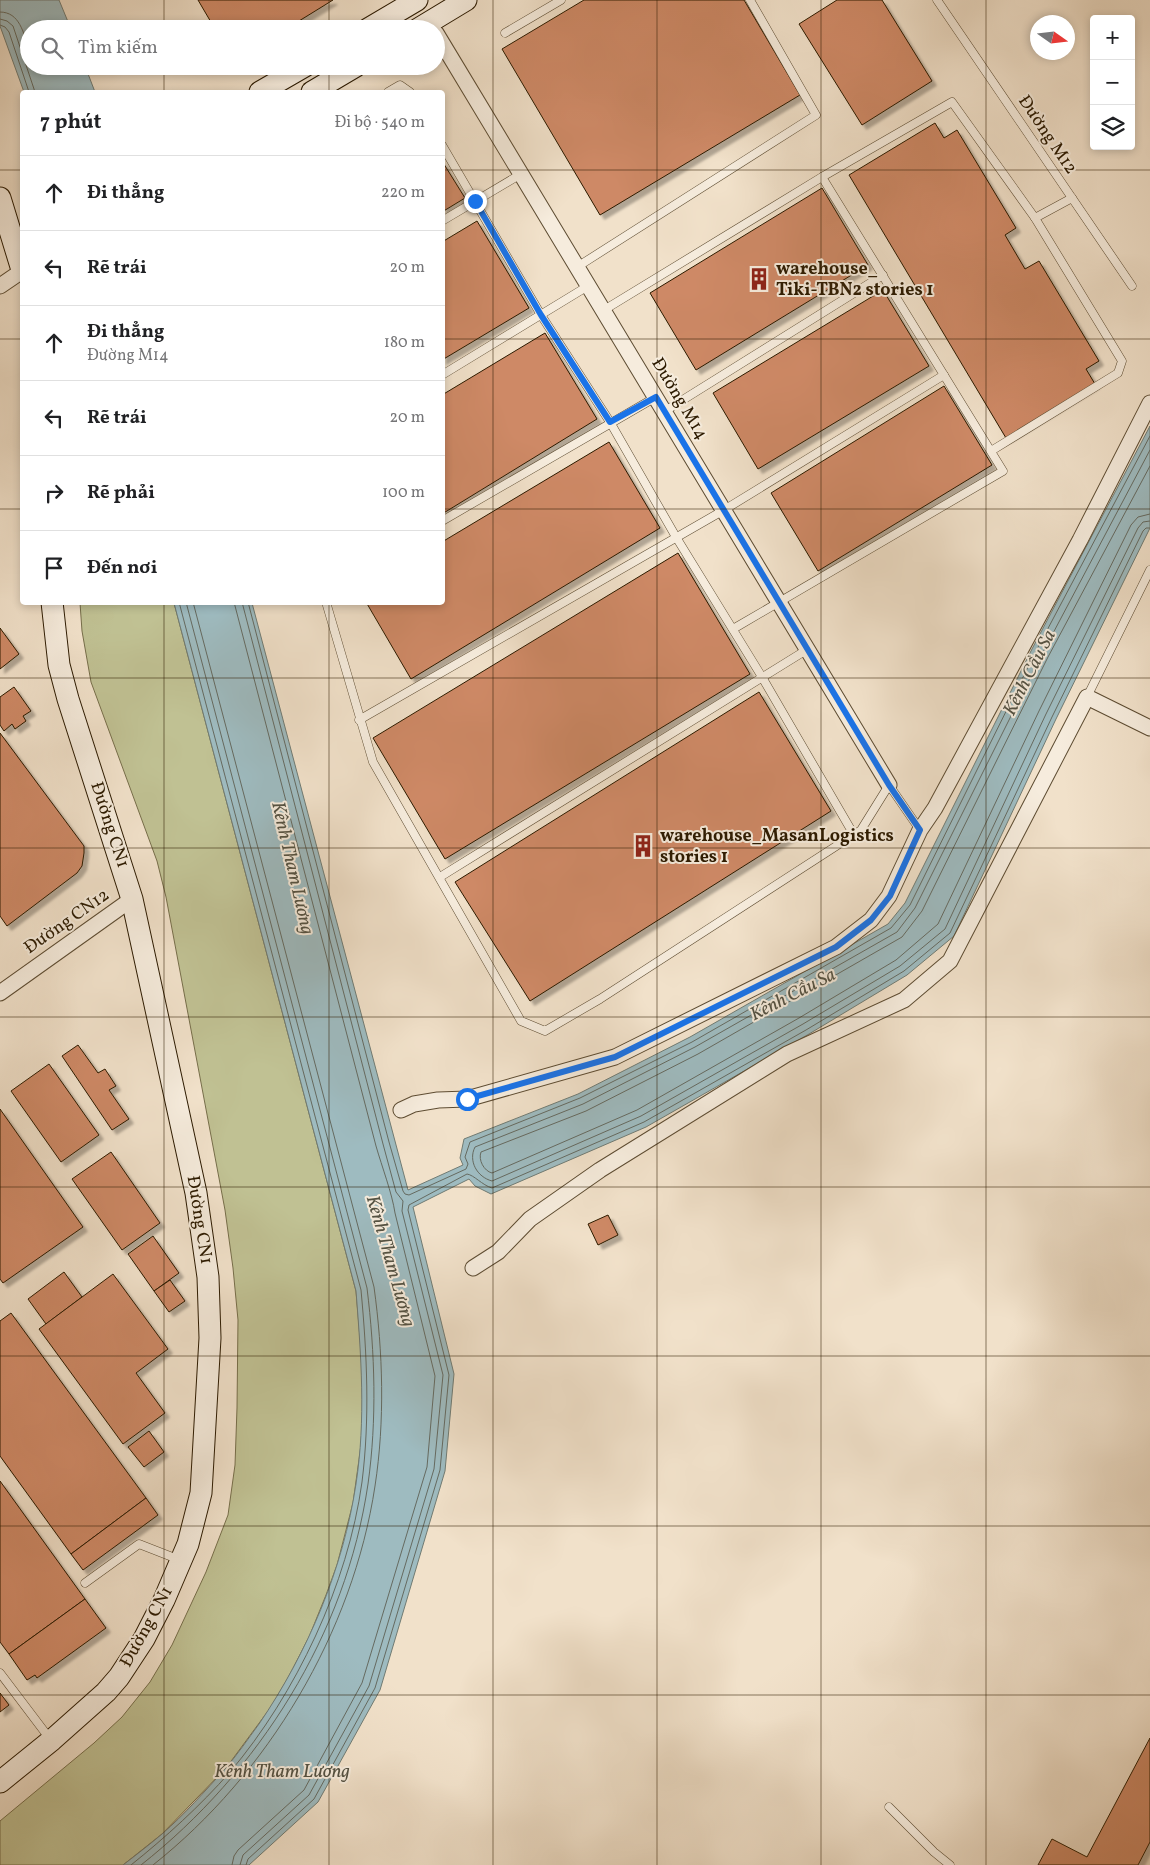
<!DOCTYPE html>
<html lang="vi">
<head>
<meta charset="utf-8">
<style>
  body { margin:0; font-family:Vollkorn,serif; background:#f6f6f6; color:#202124 }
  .controls { position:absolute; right:15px; top:15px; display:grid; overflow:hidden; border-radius:5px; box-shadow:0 2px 8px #0003 }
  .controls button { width:45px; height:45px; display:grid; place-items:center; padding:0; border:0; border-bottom:1px solid #e0e0e0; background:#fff; color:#202124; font:25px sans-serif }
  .compass { position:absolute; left:1030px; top:15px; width:45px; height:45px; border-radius:50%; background:#fff; box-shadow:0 2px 8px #0003; rotate:104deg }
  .stop { position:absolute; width:15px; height:15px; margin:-11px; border:4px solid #1a73e8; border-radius:50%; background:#fff }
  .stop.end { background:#1a73e8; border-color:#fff; box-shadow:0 1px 5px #0008 }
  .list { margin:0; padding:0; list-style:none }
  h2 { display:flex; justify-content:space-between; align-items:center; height:65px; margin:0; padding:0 20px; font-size:21px }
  h2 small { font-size:16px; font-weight:400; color:#757577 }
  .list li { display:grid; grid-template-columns:32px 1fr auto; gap:15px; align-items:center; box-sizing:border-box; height:75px; padding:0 20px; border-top:1px solid #e0e0e0 }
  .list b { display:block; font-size:19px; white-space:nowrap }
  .list p { margin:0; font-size:16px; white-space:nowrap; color:#757577 }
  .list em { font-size:16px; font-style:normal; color:#757577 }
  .icon { flex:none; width:28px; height:28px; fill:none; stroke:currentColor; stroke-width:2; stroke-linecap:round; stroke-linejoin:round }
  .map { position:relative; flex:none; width:1150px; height:1865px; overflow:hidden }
  .search { position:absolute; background:#fff; box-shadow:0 2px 8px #0003; left:20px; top:20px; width:425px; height:55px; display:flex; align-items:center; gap:12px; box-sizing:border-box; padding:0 18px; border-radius:28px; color:#757577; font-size:19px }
  .panel { position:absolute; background:#fff; box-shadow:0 2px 8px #0003; left:20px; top:90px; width:425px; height:515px; border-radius:5px }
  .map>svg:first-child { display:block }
</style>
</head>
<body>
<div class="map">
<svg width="1150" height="1865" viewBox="0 0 1150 1865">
  <defs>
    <filter id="shadow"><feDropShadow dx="4.5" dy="4.5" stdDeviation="1" flood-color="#0004"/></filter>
  </defs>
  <rect width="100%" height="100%" fill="#f1e1ca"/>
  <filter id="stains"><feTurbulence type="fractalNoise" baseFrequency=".004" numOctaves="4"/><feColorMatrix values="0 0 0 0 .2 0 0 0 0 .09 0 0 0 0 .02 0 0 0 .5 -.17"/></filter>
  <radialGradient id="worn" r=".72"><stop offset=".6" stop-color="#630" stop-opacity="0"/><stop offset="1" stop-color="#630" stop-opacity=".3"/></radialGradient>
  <path fill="#c0c193" stroke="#766e4a" d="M 80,603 L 174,603 L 356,1291 L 362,1362 L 363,1403 L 361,1445 L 353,1503 L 337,1565 L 326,1595 L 309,1637 L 289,1676 L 271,1707 L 226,1768 L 162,1834 L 123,1865 L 0,1865 L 0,1821 L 94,1743 L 122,1717 L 150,1682 L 172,1645 L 206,1572 L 228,1515 L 235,1465 L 237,1408 L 238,1320 L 233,1268 L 225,1210 L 166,897 L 157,861 L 91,682 L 82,631 Z"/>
  <g fill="#9ebbc0" stroke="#707b73">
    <path d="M 0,0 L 59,0 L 71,29 L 29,29 L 29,66 L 85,66 L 95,92 L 24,92 L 0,26 Z"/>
    <path d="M 1150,426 L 1150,528 L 1056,719 L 954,936 L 907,975 L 809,1034 L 646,1127 L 491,1194 L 475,1186 L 469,1179 L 413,1207 L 454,1374 L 445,1471 L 380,1690 L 318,1802 L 249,1865 L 123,1865 C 136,1855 149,1845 162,1834 C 184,1815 205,1791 225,1769 C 237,1755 248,1739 259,1724 C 308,1652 343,1569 356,1484 C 366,1419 361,1355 356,1291 L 174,603 L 252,603 L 408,1190 L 463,1165 L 460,1158 L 464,1139 L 578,1094 L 690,1037 L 888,924 L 905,903 L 1032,649 Z"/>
  </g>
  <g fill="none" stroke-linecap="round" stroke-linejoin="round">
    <g stroke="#656a60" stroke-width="1">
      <path d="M 0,12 C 20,12 23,33 29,48"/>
      <path d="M 0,19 L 7,21 L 13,26 L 35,92"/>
      <path d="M 0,25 L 5,27 L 9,32 L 29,92"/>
      <path d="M 1150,450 L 1042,654 L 915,908 L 897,932 L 695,1047 L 583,1104 L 475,1147 C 468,1161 477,1177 492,1181 L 641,1116 L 803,1024 L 900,966 L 945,929 L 1046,714 L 1138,528 L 1143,522 L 1150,521"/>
      <path d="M 1150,466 L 1048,657 L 922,911 L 902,937 L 698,1054 L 586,1111 L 481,1152 C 478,1160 484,1171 492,1173 L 637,1110 L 799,1018 L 896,960 L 938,924 L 1039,711 L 1131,525 L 1138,517 L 1150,514"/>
      <path d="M 248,602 L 389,1142 L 403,1191 L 405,1194 L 409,1195 L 466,1169 L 468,1164 L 465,1157 L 470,1142 L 580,1098 L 692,1042 L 891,928 L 910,905 L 1036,651 L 1150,436"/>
      <path d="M 131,1865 C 166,1837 200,1806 230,1772 C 296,1694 348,1584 362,1482 C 370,1418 367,1354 361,1290 L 179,602"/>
      <path d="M 141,1865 C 259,1772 346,1634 368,1484 C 377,1420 375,1353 367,1288 L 186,602"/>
      <path d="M 153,1865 C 268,1774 353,1632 375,1486 C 385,1421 383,1352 374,1287 L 193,602"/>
      <path d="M 232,1865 L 234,1856 L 238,1850 L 304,1790 L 362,1683 L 427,1467 L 435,1376 L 395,1213 C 392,1193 382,1167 376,1146 L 234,602"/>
      <path d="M 240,1865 L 243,1855 L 309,1795 L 369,1686 L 434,1469 L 443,1375 L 402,1211 L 403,1201 L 396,1192 L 383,1144 L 242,602"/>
      <path d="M 246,1865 L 248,1859 L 314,1799 L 375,1688 L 440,1470 L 449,1375 L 408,1210 L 409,1205 L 467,1174 C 474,1175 482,1185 492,1188 L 644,1122 L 806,1030 L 904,971 L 950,933 L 1052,717 L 1143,531 L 1146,528 L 1150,528"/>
    </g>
  </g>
  <g fill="#ce8966" stroke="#2c1a00" filter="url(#shadow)">
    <path d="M 198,0 L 333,0 L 286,29 L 215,29 Z"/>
    <path d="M 584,0 L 744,0 L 800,95 L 600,215 L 502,49 Z"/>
    <path d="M 837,0 L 882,0 L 932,81 L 862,125 L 799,24 Z"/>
    <path d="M 935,123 L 944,138 L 957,130 L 1016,228 L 1005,235 L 1025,269 L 1039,261 L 1099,361 L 1086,369 L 1095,384 L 1006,438 L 849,175 Z"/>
    <path d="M 442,161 L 465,198 L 442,212 Z"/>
    <path d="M 822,188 L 868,265 L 696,370 L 650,293 Z"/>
    <path d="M 477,221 L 529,308 L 442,360 L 442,242 Z"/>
    <path d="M 883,290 L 929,366 L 758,469 L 713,393 Z"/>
    <path d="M 545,333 L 597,419 L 442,514 L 442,395 Z"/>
    <path d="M 944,386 L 992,465 L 818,571 L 771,493 Z"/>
    <path d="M 609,442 L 660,528 L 411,679 L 366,602 L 442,602 L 442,542 Z"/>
    <path d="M 678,553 L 750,674 L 445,859 L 373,738 Z"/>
    <path d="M 0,628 L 19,654 L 0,669 Z"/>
    <path d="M 14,687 L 31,711 L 23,716 L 26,721 L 15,729 L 12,724 L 4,731 L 0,725 L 0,697 Z"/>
    <path d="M 759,692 L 831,811 L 530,1001 L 455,882 Z"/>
    <path d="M 0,733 L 84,846 L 84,853 L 82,866 L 77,873 L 7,926 L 0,916 Z"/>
    <path d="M 78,1045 L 98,1073 L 105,1069 L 116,1086 L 109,1090 L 129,1119 L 112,1130 L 62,1056 Z"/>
    <path d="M 49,1064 L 99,1135 L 61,1162 L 11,1091 Z"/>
    <path d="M 0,1109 L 83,1227 L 3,1283 L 0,1279 Z"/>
    <path d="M 111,1152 L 160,1223 L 122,1250 L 72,1179 Z"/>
    <path d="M 608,1215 L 618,1235 L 598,1245 L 588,1224 Z"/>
    <path d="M 153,1236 L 179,1273 L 154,1291 L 128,1254 Z"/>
    <path d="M 64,1272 L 82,1297 L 46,1324 L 28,1299 Z"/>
    <path d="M 113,1274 L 168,1349 L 136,1373 L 165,1413 L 123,1444 L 39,1329 Z"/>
    <path d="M 170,1280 L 185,1301 L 169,1312 L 154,1291 Z"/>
    <path d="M 11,1313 L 146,1498 L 71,1554 L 0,1456 L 0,1321 Z"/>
    <path d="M 149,1431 L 164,1452 L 144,1467 L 128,1447 Z"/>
    <path d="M 0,1481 L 85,1599 L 9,1654 L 0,1642 Z"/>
    <path d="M 146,1498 L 158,1515 L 83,1570 L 71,1554 Z"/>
    <path d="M 85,1599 L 106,1628 L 37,1678 L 35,1675 L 27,1680 L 9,1654 Z"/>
    <path d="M 0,1693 L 9,1705 L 0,1712 Z"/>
    <path d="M 1150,1738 L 1150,1842 L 1138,1865 L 1038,1865 L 1052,1839 L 1087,1857 Z"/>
  </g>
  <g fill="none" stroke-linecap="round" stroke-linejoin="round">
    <defs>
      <g id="lane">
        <path d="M 937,0 L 1132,286"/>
        <path d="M 505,33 L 561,0"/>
        <path d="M 388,92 L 400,85 L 410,92"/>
        <path d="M 442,145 L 541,315 L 610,422 L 676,537 L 762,677 L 854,835"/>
        <path d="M 442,221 L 521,174"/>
        <path d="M 577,267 L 816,115 L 750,0"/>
        <path d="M 604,310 L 822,177 L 952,102 L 1035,218"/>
        <path d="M 442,375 L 588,286"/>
        <path d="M 665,411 L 883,275"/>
        <path d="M 991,451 L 1118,373 L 1122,361 L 1035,218 L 1072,198"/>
        <path d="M 442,521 L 656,397"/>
        <path d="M 326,602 L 373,762 L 521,1021 L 545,1031 L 600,999 L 861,830 L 889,785 L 920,830"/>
        <path d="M 733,629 L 1003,471 L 822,177"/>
        <path d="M 1087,697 L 1150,570"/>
        <path d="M 359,720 L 724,510 L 944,375"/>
        <path d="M 440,877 L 808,649"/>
        <path d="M 85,1583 L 139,1544 L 180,1560"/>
        <path d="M 0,1673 L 50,1739"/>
        <path d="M 889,1807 L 934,1852 L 950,1865"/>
      </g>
      <g id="street">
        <path d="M 436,33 L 889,785"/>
        <path d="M 0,286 L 22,271"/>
        <path d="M 0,993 L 132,899"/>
        <path d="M 401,1110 L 414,1104 L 438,1100 L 467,1099 L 615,1057 L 836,947 L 871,920 L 889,896 L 920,830 L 935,808 L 1080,540 L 1150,403"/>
        <path d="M 473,1268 L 498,1252 L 530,1219 L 600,1170 L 787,1054 L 904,1000 L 950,961 L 1087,697 L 1150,728"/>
      </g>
      <g id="secondary">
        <path d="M 368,29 L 417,0"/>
        <path d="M 418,29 L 466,0"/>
        <path d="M 260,92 L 305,66"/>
        <path d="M 312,92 L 356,66"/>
        <path d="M 0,198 L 22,270"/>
        <path d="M 0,1782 L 52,1740 L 106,1692 L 119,1677 L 144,1639 L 164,1600 L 188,1544 L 201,1493 L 210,1338 L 208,1277 L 196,1193 L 132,899 L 68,699 L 59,665 L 52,602"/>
      </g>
    </defs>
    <use href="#lane" stroke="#5d4c32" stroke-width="9"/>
    <use href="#street" stroke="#5d4c32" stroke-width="17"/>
    <use href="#secondary" stroke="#2c1a00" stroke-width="23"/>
    <use href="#lane" stroke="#f6ecdd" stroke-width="8"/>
    <use href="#street" stroke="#f6ecdd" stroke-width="15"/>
    <use href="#secondary" stroke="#f6ecdd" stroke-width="21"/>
  </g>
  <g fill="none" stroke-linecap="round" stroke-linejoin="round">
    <path stroke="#1a73e8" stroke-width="6" d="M 467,1099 L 615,1057 L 836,947 L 871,920 L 890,896 L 920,830 L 889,785 L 656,397 L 610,422 L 541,315 L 475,201"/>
  </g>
  <path fill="none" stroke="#2c1a00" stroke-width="1" stroke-opacity="0.55" d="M 164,0 L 164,29M 329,0 L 329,29M 493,0 L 493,1865M 657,0 L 657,1865M 821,0 L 821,1865M 986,0 L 986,1865M 164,66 L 164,92M 329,66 L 329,92M 0,170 L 22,170M 442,170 L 1150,170M 0,339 L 22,339M 442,339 L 1150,339M 0,509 L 22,509M 442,509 L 1150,509M 164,602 L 164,1865M 329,602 L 329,1865M 0,678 L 1150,678M 0,848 L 1150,848M 0,1017 L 1150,1017M 0,1187 L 1150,1187M 0,1356 L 1150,1356M 0,1526 L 1150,1526M 0,1695 L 1150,1695"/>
  <defs>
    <symbol id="building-bare" viewBox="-9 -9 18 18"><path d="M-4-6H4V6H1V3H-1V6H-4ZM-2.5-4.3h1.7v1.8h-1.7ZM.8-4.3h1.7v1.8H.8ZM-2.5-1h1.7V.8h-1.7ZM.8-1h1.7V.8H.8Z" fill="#8f2418" stroke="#f6ecdd" stroke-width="2.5" paint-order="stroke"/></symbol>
  </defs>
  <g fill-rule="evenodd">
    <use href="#building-bare" x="743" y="263" width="32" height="32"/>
    <use href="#building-bare" x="627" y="830" width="32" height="32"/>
  </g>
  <g text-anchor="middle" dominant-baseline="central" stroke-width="4" stroke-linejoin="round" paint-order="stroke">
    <g font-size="18" fill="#2c1a00" stroke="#f6ecdd">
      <text transform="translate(1047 135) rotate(56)">Đường M12</text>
      <text transform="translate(679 399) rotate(59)">Đường M14</text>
      <text transform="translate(109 825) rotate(72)">Đường CN1</text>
      <text transform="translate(67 922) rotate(-35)">Đường CN12</text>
      <text transform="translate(199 1220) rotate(81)">Đường CN1</text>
      <text transform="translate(147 1627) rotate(-61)">Đường CN1</text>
    </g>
    <g font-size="18" font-weight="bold" fill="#2c1a00" stroke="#f6ecdd" text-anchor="start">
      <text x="776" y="269">warehouse_<tspan x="776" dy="21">Tiki-TBN2 stories 1</tspan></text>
      <text x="660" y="836">warehouse_MasanLogistics<tspan x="660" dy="21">stories 1</tspan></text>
    </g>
    <g font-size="19" font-style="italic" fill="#545243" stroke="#f6ecdd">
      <text transform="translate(1030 673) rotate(-63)">Kênh Cầu Sa</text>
      <text transform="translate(292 868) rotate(77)">Kênh Tham Lương</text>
      <text transform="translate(793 995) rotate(-27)">Kênh Cầu Sa</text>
      <text transform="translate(390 1261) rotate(74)">Kênh Tham Lương</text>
      <text x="282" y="1772">Kênh Tham Lương</text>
    </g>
  </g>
  <rect width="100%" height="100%" filter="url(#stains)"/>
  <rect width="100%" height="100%" fill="url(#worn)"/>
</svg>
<div class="controls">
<button>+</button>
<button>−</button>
<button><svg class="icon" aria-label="layers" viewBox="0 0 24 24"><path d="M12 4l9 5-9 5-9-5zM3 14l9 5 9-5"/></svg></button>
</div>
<svg class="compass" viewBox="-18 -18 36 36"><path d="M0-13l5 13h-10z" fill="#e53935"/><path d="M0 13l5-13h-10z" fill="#757577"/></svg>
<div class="stop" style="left:467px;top:1099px"></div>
<div class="stop end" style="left:475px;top:201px"></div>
<div class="search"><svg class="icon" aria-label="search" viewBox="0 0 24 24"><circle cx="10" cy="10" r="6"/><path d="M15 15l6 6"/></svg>Tìm kiếm</div>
<section class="panel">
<h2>7 phút<small>Đi bộ · 540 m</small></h2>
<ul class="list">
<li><svg class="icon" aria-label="ahead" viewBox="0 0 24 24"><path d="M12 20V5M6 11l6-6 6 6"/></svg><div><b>Đi thẳng</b></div><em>220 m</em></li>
<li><svg class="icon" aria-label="left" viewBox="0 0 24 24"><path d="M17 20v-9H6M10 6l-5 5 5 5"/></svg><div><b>Rẽ trái</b></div><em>20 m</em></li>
<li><svg class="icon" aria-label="ahead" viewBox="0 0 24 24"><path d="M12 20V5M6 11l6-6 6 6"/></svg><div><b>Đi thẳng</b><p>Đường M14</p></div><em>180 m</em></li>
<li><svg class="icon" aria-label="left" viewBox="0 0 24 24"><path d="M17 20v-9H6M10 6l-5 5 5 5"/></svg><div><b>Rẽ trái</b></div><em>20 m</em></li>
<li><svg class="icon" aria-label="right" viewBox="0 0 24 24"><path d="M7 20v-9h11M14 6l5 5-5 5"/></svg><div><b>Rẽ phải</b></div><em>100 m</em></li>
<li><svg class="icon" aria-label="arrive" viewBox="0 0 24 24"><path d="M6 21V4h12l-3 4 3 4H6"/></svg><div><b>Đến nơi</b></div></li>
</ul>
</section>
</div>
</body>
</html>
